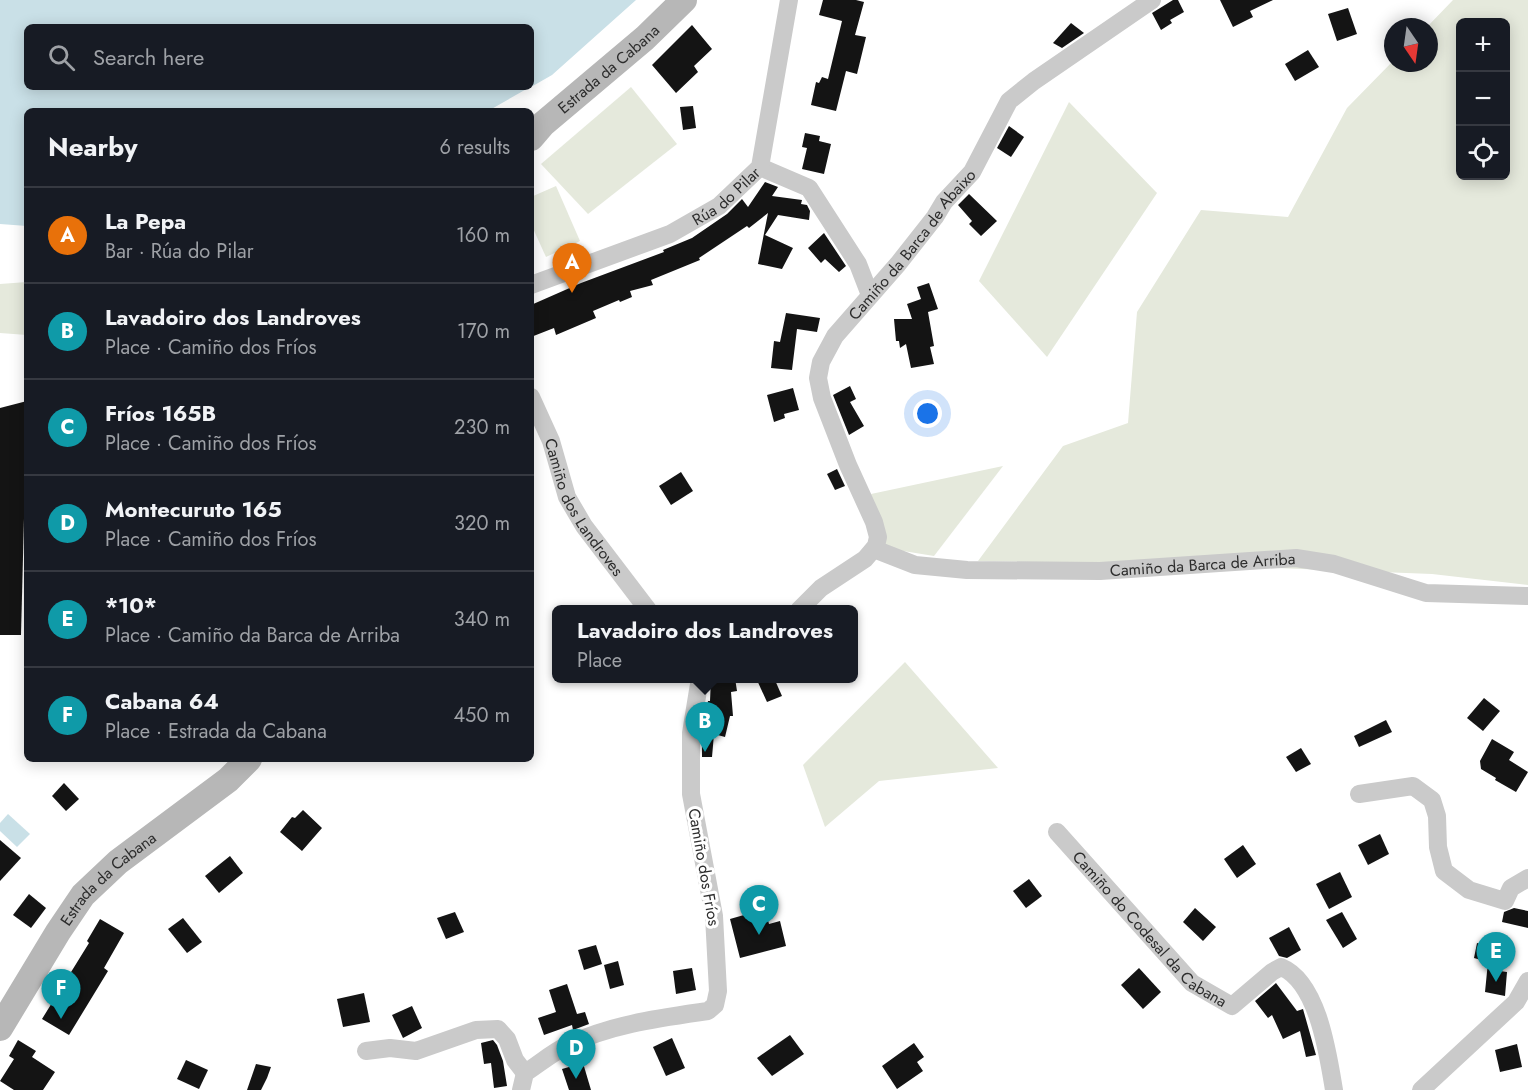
<!DOCTYPE html>
<html lang="en">
<head>
<meta charset="utf-8">
<style>
  body { margin:0; font-family:Jost,sans-serif; background:#20242c; color:#f1f3f6 }
  .controls { position:absolute; right:18px; top:18px; display:grid; overflow:hidden; border-radius:9px; box-shadow:0 3px 15px #0003 }
  .controls button { width:54px; height:54px; display:grid; place-items:center; padding:0; border:0; border-bottom:2px solid #363941; background:#171b24; color:#f1f3f6; font:30px sans-serif }
  .compass { position:absolute; left:1384px; top:18px; width:54px; height:54px; border-radius:50%; background:#171b24; box-shadow:0 3px 15px #0003; rotate:167deg }
  .you { position:absolute; left:928px; top:414px; width:21px; height:21px; margin:-15px; border:4px solid #fff; border-radius:50%; background:#1a73e8; box-shadow:0 0 0 9px #1a73e833 }
  .badge { display:grid; place-items:center; width:39px; height:39px; border-radius:50%; background:#d24163; color:#fff; font-size:20px; font-weight:700 }
  .pin { position:absolute; translate:-50% -50px; filter:drop-shadow(0 2px 3px #0008) }
  .pin::after { content:''; position:absolute; top:32px; width:21px; height:18px; background:inherit; clip-path:polygon(0 0,100% 0,50% 100%) }
  .popup { position:absolute; left:552px; top:605px; width:306px; height:78px; box-sizing:border-box; display:grid; place-content:center; border-radius:9px; background:#171b24; filter:drop-shadow(0 2px 4px #0005); font-size:20px; white-space:nowrap; color:#9ea1a6 }
  .popup b { font-size:22px; color:#f1f3f6 }
  .popup::after { content:''; position:absolute; left:50%; top:100%; margin-left:-12px; border:12px solid transparent; border-top-color:#171b24 }
  .list { margin:0; padding:0; list-style:none }
  h2 { display:flex; justify-content:space-between; align-items:center; height:78px; margin:0; padding:0 24px; font-size:26px }
  h2 small { font-size:20px; font-weight:400; color:#9ea1a6 }
  .list li { display:grid; grid-template-columns:39px 1fr auto; gap:18px; align-items:center; box-sizing:border-box; height:96px; padding:0 24px; border-top:2px solid #363941 }
  .list b { display:block; font-size:22px; white-space:nowrap }
  .list p { margin:0; font-size:20px; white-space:nowrap; color:#9ea1a6 }
  .list em { font-size:20px; font-style:normal; color:#9ea1a6 }
  .icon { flex:none; width:33px; height:33px; fill:none; stroke:currentColor; stroke-width:2; stroke-linecap:round; stroke-linejoin:round }
  .map { position:relative; flex:none; width:1528px; height:1090px; overflow:hidden }
  .search { position:absolute; background:#171b24; box-shadow:0 3px 15px #0003; left:24px; top:24px; width:510px; height:66px; display:flex; align-items:center; gap:15px; box-sizing:border-box; padding:0 21px; border-radius:9px; color:#9ea1a6; font-size:22px }
  .panel { position:absolute; background:#171b24; box-shadow:0 3px 15px #0003; left:24px; top:108px; width:510px; height:654px; border-radius:9px }
  .map>svg:first-child { display:block }
</style>
</head>
<body>
<div class="map">
<svg width="1528" height="1090" viewBox="0 0 1528 1090">
  <rect width="100%" height="100%" fill="#fff"/>
  <g fill="#e5e9dc" fill-rule="evenodd">
    <path d="M 1453,0 L 1528,0 L 1528,585 L 1432,574 L 1198,565 L 978,561 L 1063,446 L 1128,423 L 1137,312 L 1201,210 L 1288,217 L 1347,108 L 1393,61 L 1393,63 L 1429,63 L 1429,27 L 1427,27 ZM 1460,22 L 1506,22 L 1506,176 L 1460,176 Z"/>
    <path d="M 631,87 L 677,144 L 588,214 L 541,164 Z"/>
    <path d="M 1069,102 L 1157,193 L 1047,357 L 979,281 Z"/>
    <path d="M 556,186 L 580,241 L 546,257 L 531,224 L 531,197 Z"/>
    <path d="M 27,282 L 27,335 L 0,333 L 0,284 Z"/>
    <path d="M 1003,466 L 934,556 L 885,548 L 871,494 Z"/>
    <path d="M 905,662 L 998,768 L 879,781 L 825,827 L 803,765 Z"/>
  </g>
  <g fill="#c9e0e7">
    <path d="M 0,0 L 636,0 L 552,75 L 531,87 L 531,27 L 27,27 L 27,87 L 530,87 L 488,111 L 27,111 L 27,226 L 0,224 Z"/>
    <path d="M 8,814 L 30,834 L 17,847 L 0,831 L 0,823 Z"/>
  </g>
  <g fill="#141414">
    <path d="M 823,0 L 856,0 L 864,2 L 855,35 L 866,37 L 857,74 L 846,71 L 836,111 L 811,105 L 816,82 L 819,83 L 822,77 L 828,79 L 842,21 L 819,15 Z"/>
    <path d="M 1173,0 L 1178,0 L 1184,12 L 1170,20 L 1172,23 L 1161,30 L 1152,13 Z"/>
    <path d="M 1220,0 L 1273,0 L 1250,11 L 1253,17 L 1233,27 Z"/>
    <path d="M 1348,8 L 1357,34 L 1337,41 L 1328,14 Z"/>
    <path d="M 1071,23 L 1084,33 L 1062,48 L 1053,43 Z"/>
    <path d="M 692,25 L 712,49 L 694,66 L 698,72 L 676,93 L 652,65 Z"/>
    <path d="M 1308,50 L 1319,67 L 1295,81 L 1285,64 Z"/>
    <path d="M 693,106 L 696,128 L 683,130 L 680,107 Z"/>
    <path d="M 1009,126 L 1024,137 L 1011,157 L 997,148 Z"/>
    <path d="M 805,133 L 820,136 L 819,141 L 831,144 L 824,174 L 802,169 L 807,148 L 802,147 Z"/>
    <path d="M 765,182 L 778,187 L 772,196 L 802,200 L 801,204 L 807,205 L 810,211 L 809,220 L 778,215 L 765,235 L 793,248 L 782,269 L 758,264 L 768,213 L 749,228 L 747,226 L 699,258 L 700,260 L 651,280 L 653,285 L 630,291 L 632,297 L 620,302 L 619,300 L 593,311 L 596,318 L 556,335 L 554,328 L 531,337 L 531,305 L 581,283 L 664,252 L 663,250 L 692,238 L 727,214 L 742,199 L 748,207 Z"/>
    <path d="M 969,194 L 997,221 L 981,236 L 969,224 L 972,221 L 958,205 Z"/>
    <path d="M 824,233 L 846,266 L 839,272 L 825,259 L 821,263 L 808,248 Z"/>
    <path d="M 929,283 L 938,309 L 928,312 L 934,346 L 930,347 L 934,364 L 911,368 L 906,344 L 900,348 L 899,341 L 896,341 L 894,319 L 912,319 L 907,304 L 921,299 L 917,287 Z"/>
    <path d="M 786,313 L 820,318 L 817,332 L 797,329 L 792,370 L 771,368 L 774,341 L 780,342 Z"/>
    <path d="M 850,386 L 856,399 L 850,402 L 864,426 L 849,435 L 833,395 Z"/>
    <path d="M 793,388 L 799,410 L 784,414 L 785,418 L 774,422 L 767,395 Z"/>
    <path d="M 27,401 L 21,635 L 0,635 L 0,408 Z"/>
    <path d="M 837,469 L 845,486 L 835,490 L 827,474 Z"/>
    <path d="M 681,472 L 693,491 L 671,505 L 659,486 Z"/>
    <path d="M 711,678 L 735,678 L 737,691 L 731,692 L 733,716 L 730,716 L 725,737 L 714,734 L 712,757 L 702,757 L 702,734 L 708,701 L 710,701 Z"/>
    <path d="M 756,678 L 774,678 L 782,696 L 767,702 Z"/>
    <path d="M 1484,698 L 1500,711 L 1483,731 L 1467,718 Z"/>
    <path d="M 1386,720 L 1392,732 L 1359,747 L 1354,736 Z"/>
    <path d="M 1492,739 L 1514,752 L 1509,760 L 1528,772 L 1516,792 L 1495,780 L 1496,778 L 1481,769 L 1480,761 Z"/>
    <path d="M 1301,748 L 1311,764 L 1296,772 L 1286,757 Z"/>
    <path d="M 64,783 L 79,799 L 66,811 L 52,796 Z"/>
    <path d="M 303,810 L 322,828 L 302,851 L 280,832 L 292,817 L 295,818 Z"/>
    <path d="M 1380,834 L 1389,854 L 1368,865 L 1358,845 Z"/>
    <path d="M 0,840 L 21,858 L 0,881 Z"/>
    <path d="M 1243,845 L 1256,864 L 1237,878 L 1224,859 Z"/>
    <path d="M 230,856 L 243,873 L 219,893 L 205,876 Z"/>
    <path d="M 1340,872 L 1352,897 L 1329,909 L 1316,884 Z"/>
    <path d="M 1029,879 L 1042,896 L 1026,908 L 1013,891 Z"/>
    <path d="M 29,894 L 46,908 L 31,928 L 13,915 Z"/>
    <path d="M 1195,908 L 1216,927 L 1203,941 L 1183,922 Z"/>
    <path d="M 1514,908 L 1528,911 L 1528,928 L 1502,922 L 1504,912 Z"/>
    <path d="M 765,909 L 769,924 L 780,921 L 786,946 L 740,958 L 730,919 Z"/>
    <path d="M 455,912 L 464,932 L 446,939 L 437,918 Z"/>
    <path d="M 1342,912 L 1357,939 L 1343,948 L 1326,920 Z"/>
    <path d="M 183,918 L 202,942 L 187,953 L 168,929 Z"/>
    <path d="M 100,919 L 124,933 L 104,968 L 108,971 L 69,1035 L 42,1019 L 89,943 L 87,941 Z"/>
    <path d="M 1289,927 L 1301,950 L 1287,958 L 1279,956 L 1269,938 Z"/>
    <path d="M 1477,943 L 1504,950 L 1500,971 L 1507,972 L 1505,996 L 1485,992 L 1488,962 L 1474,958 Z"/>
    <path d="M 596,945 L 602,964 L 584,970 L 578,950 Z"/>
    <path d="M 618,961 L 624,985 L 610,989 L 604,965 Z"/>
    <path d="M 692,968 L 696,990 L 676,994 L 673,971 Z"/>
    <path d="M 1139,968 L 1161,992 L 1143,1009 L 1121,985 Z"/>
    <path d="M 1276,983 L 1297,1011 L 1303,1009 L 1316,1055 L 1306,1057 L 1300,1031 L 1283,1039 L 1272,1015 L 1268,1018 L 1255,1001 Z"/>
    <path d="M 567,984 L 577,1014 L 585,1012 L 589,1024 L 573,1030 L 572,1025 L 544,1035 L 538,1018 L 556,1012 L 549,990 Z"/>
    <path d="M 364,993 L 370,1022 L 343,1027 L 337,999 Z"/>
    <path d="M 412,1006 L 422,1028 L 403,1038 L 392,1015 Z"/>
    <path d="M 790,1035 L 804,1054 L 772,1076 L 757,1058 Z"/>
    <path d="M 672,1038 L 685,1068 L 666,1076 L 653,1047 Z"/>
    <path d="M 18,1040 L 36,1051 L 32,1057 L 55,1072 L 43,1090 L 14,1090 L 0,1081 L 14,1059 L 9,1056 Z"/>
    <path d="M 493,1040 L 497,1045 L 503,1061 L 507,1086 L 494,1088 L 491,1063 L 484,1064 L 481,1043 Z"/>
    <path d="M 914,1043 L 924,1057 L 917,1062 L 923,1071 L 897,1089 L 882,1066 Z"/>
    <path d="M 1517,1044 L 1522,1067 L 1500,1072 L 1495,1050 Z"/>
    <path d="M 186,1060 L 208,1070 L 199,1089 L 177,1079 Z"/>
    <path d="M 583,1063 L 591,1090 L 569,1090 L 562,1069 Z"/>
    <path d="M 256,1064 L 271,1067 L 267,1078 L 261,1090 L 247,1090 Z"/>
  </g>
  <g fill="none" stroke-linecap="round" stroke-linejoin="round">
    <g stroke="#cacaca" stroke-width="18">
      <path d="M 760,167 L 809,188 L 858,264 L 870,295"/>
      <path id="s1" d="M 531,285 L 670,234 L 719,206 L 760,167 L 789,0"/>
      <path id="s2" d="M 531,397 L 551,441 L 567,497 L 584,526 L 648,610"/>
      <path id="s3" d="M 874,549 L 915,565 L 967,570 L 1100,571 L 1296,558 L 1334,564 L 1426,593 L 1528,596"/>
      <path id="s4" d="M 799,610 L 821,588 L 865,559 L 876,546 L 878,537 L 874,522 L 848,465 L 822,398 L 818,378 L 821,362 L 835,336 L 898,264 L 935,217 L 944,202 L 972,172 L 1009,101 L 1034,81 L 1152,0"/>
      <path d="M 1359,794 L 1413,786 L 1432,800 L 1437,816 L 1438,847 L 1444,871 L 1469,890 L 1505,901 L 1511,888 L 1528,878"/>
      <path id="s5" d="M 1057,832 L 1192,983 L 1232,1006 L 1272,972 L 1281,967 C 1318,982 1328,1054 1334,1090"/>
      <path d="M 366,1051 L 390,1048 L 416,1051 L 476,1030 L 498,1029 L 507,1039 L 515,1060 L 525,1073"/>
      <path d="M 521,1090 L 525,1073 C 539,1064 553,1052 568,1045 C 612,1024 660,1018 708,1011 L 715,1005 L 718,991 L 714,916 L 691,794 L 691,733 L 700,678"/>
      <path d="M 1421,1090 L 1516,1002 L 1528,981"/>
    </g>
    <g stroke="#b7b7b7" stroke-width="26">
      <path id="s6" d="M 531,138 L 543,124 L 645,38 L 684,0"/>
      <path id="s7" d="M 0,1028 L 58,932 L 83,895 L 118,862 L 228,780 L 249,759"/>
    </g>
  </g>
  <g text-anchor="middle" dominant-baseline="central" stroke-width="6" stroke-linejoin="round" paint-order="stroke">
    <g font-size="16" fill="#2d2d2d" stroke="#fff">
      <text stroke="none"><textPath href="#s6" startOffset="104">Estrada da Cabana</textPath></text>
      <text stroke="none"><textPath href="#s1" startOffset="216">Rúa do Pilar</textPath></text>
      <text stroke="none"><textPath href="#s4" startOffset="446">Camiño da Barca de Abaixo</textPath></text>
      <text stroke="none"><textPath href="#s2" startOffset="123">Camiño dos Landroves</textPath></text>
      <text stroke="none"><textPath href="#s3" startOffset="332">Camiño da Barca de Arriba</textPath></text>
      <text transform="translate(704 867) rotate(80)">Camiño dos Fríos</text>
      <text stroke="none"><textPath href="#s7" startOffset="186">Estrada da Cabana</textPath></text>
      <text stroke="none"><textPath href="#s5" startOffset="135">Camiño do Codesal da Cabana</textPath></text>
    </g>
  </g>
</svg>
<div class="controls">
<button>+</button>
<button>−</button>
<button><svg class="icon" aria-label="locate" viewBox="0 0 24 24"><circle cx="12" cy="12" r="6"/><path d="M12 2v4M12 18v4M2 12h4M18 12h4"/></svg></button>
</div>
<svg class="compass" viewBox="-18 -18 36 36"><path d="M0-13l5 13h-10z" fill="#e53935"/><path d="M0 13l5-13h-10z" fill="#9ea1a6"/></svg>
<div class="you"></div>
<div class="pin badge" style="left:572px;top:293px;background:#e8710a">A</div>
<div class="pin badge" style="left:705px;top:752px;background:#0f9aa8">B</div>
<div class="popup"><b>Lavadoiro dos Landroves</b>Place</div>
<div class="pin badge" style="left:759px;top:935px;background:#0f9aa8">C</div>
<div class="pin badge" style="left:576px;top:1079px;background:#0f9aa8">D</div>
<div class="pin badge" style="left:1496px;top:982px;background:#0f9aa8">E</div>
<div class="pin badge" style="left:61px;top:1019px;background:#0f9aa8">F</div>
<div class="search"><svg class="icon" aria-label="search" viewBox="0 0 24 24"><circle cx="10" cy="10" r="6"/><path d="M15 15l6 6"/></svg>Search here</div>
<section class="panel">
<h2>Nearby<small>6 results</small></h2>
<ul class="list">
<li><span class="badge" style="background:#e8710a">A</span><div><b>La Pepa</b><p>Bar · Rúa do Pilar</p></div><em>160 m</em></li>
<li><span class="badge" style="background:#0f9aa8">B</span><div><b>Lavadoiro dos Landroves</b><p>Place · Camiño dos Fríos</p></div><em>170 m</em></li>
<li><span class="badge" style="background:#0f9aa8">C</span><div><b>Fríos 165B</b><p>Place · Camiño dos Fríos</p></div><em>230 m</em></li>
<li><span class="badge" style="background:#0f9aa8">D</span><div><b>Montecuruto 165</b><p>Place · Camiño dos Fríos</p></div><em>320 m</em></li>
<li><span class="badge" style="background:#0f9aa8">E</span><div><b>*10*</b><p>Place · Camiño da Barca de Arriba</p></div><em>340 m</em></li>
<li><span class="badge" style="background:#0f9aa8">F</span><div><b>Cabana 64</b><p>Place · Estrada da Cabana</p></div><em>450 m</em></li>
</ul>
</section>
</div>
</body>
</html>
